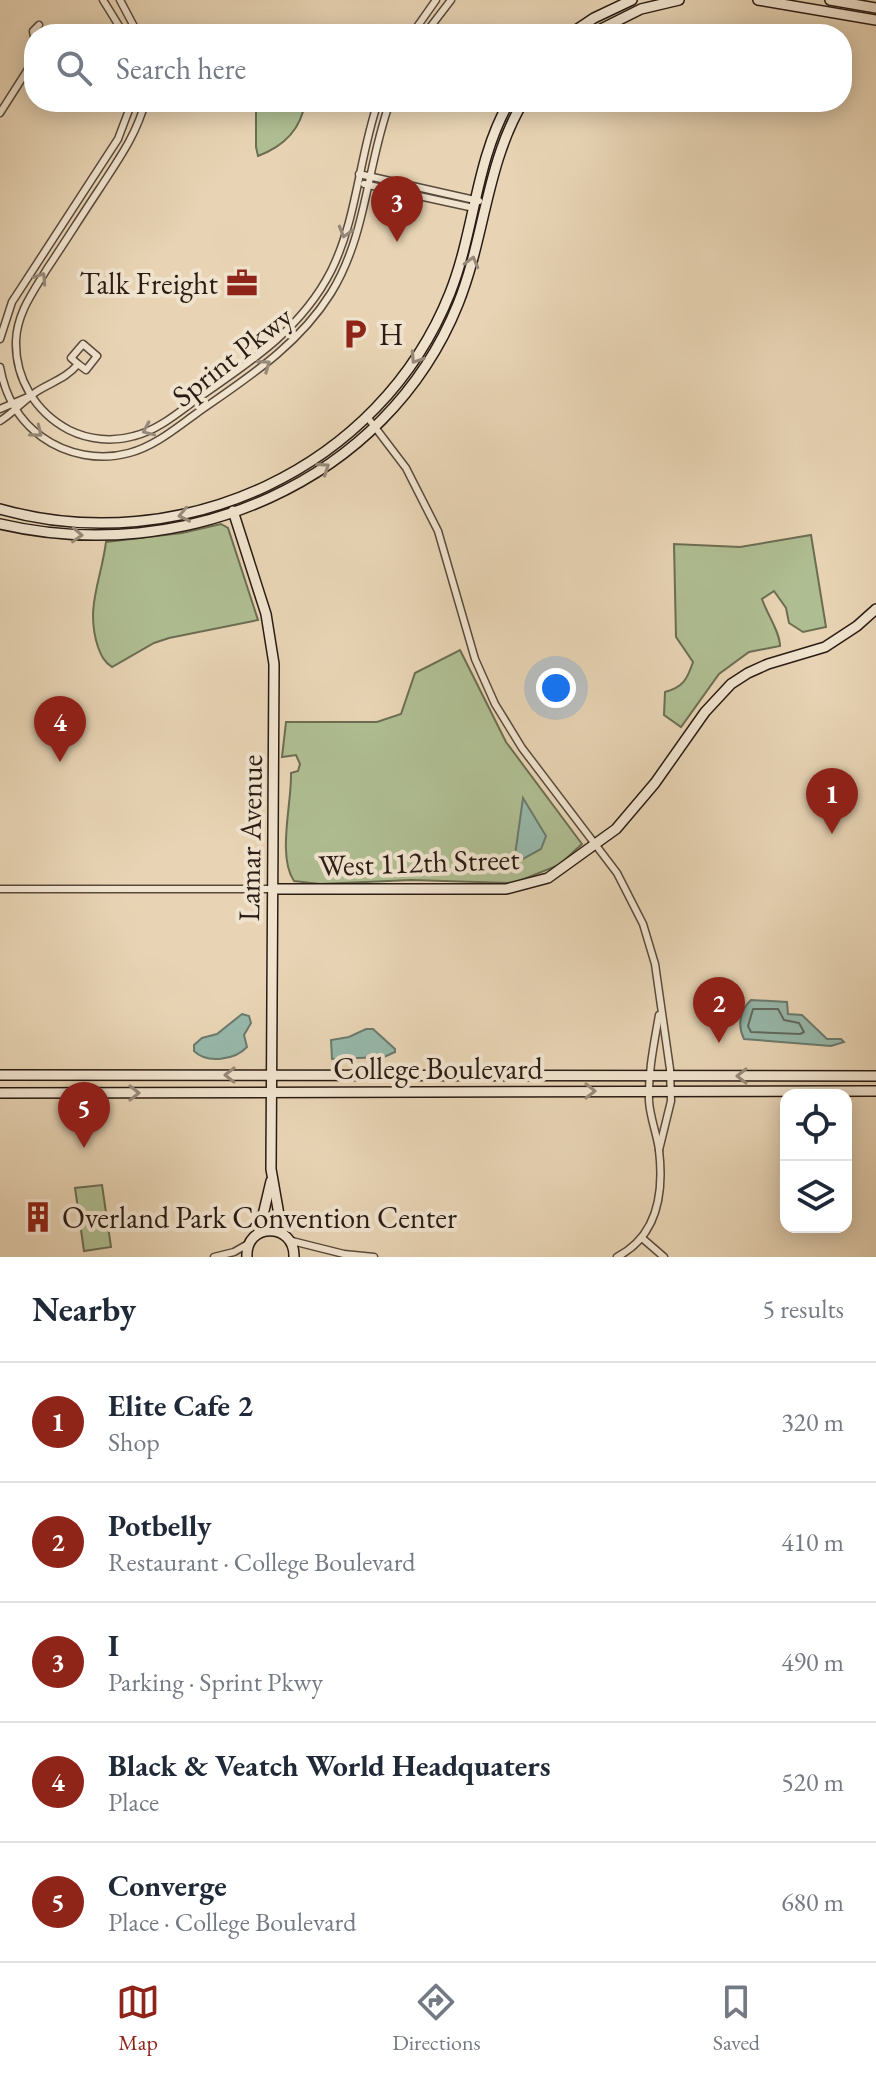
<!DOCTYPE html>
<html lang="en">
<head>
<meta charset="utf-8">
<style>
  body { margin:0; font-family:"EB Garamond",serif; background:#f2f2f3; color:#1f2937 }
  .controls { position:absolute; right:24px; bottom:24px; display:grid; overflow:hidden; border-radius:16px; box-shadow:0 4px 20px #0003 }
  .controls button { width:72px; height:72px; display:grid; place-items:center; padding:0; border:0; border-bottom:2px solid #e0e1e3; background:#fff; color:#1f2937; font:40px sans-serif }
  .you { position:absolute; left:556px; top:688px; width:28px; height:28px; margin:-20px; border:6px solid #fff; border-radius:50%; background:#1a73e8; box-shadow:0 0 0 12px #1a73e833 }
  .badge { display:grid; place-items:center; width:52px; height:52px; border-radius:50%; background:#8f2418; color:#fff; font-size:26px; font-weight:700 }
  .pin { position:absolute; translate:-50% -66px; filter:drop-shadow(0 2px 4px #0008) }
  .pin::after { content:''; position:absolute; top:42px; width:28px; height:24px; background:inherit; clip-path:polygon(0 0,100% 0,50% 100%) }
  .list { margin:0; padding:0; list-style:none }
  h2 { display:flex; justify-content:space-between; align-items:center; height:104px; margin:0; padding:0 32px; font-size:34px }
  h2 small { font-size:26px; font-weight:400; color:#747a83 }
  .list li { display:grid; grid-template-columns:52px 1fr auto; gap:24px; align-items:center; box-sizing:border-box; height:120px; padding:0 32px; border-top:2px solid #e0e1e3 }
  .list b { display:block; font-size:30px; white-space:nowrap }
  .list p { margin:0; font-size:26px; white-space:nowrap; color:#747a83 }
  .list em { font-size:26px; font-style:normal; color:#747a83 }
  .icon { flex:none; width:44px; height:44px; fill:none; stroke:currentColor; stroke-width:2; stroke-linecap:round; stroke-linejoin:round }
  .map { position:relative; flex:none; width:876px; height:1257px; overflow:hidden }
  .search { position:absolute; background:#fff; box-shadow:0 4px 20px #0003; left:24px; right:24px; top:24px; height:88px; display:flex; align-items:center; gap:20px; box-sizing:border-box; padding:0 28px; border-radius:32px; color:#747a83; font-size:30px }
  .sheet { height:704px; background:#fff }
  nav { display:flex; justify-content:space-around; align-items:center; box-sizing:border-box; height:112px; border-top:2px solid #e0e1e3; background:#fff; font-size:22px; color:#747a83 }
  nav a { display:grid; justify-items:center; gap:4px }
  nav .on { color:#8f2418 }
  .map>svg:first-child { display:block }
</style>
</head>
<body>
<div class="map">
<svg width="876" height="1257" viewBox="0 0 876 1257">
  <rect width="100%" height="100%" fill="#e8d4b4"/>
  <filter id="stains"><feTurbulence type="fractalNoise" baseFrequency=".0025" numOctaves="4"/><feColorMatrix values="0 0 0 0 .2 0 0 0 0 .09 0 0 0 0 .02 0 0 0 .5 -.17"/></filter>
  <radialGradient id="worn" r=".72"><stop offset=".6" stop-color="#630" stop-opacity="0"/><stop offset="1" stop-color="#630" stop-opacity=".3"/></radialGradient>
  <g fill="#afbe92" stroke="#6c6d53" stroke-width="2">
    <path d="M 256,102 L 305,102 C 301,130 284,146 258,156 L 256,147 Z"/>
    <path d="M 221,524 L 228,528 L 258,620 L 169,638 L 154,643 L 112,667 C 104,662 101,655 98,647 C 85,608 101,581 106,542 L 182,533 Z"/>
    <path d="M 811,535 L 826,627 L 803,632 L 789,623 L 786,608 L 774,591 L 762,599 C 767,614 780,632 780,646 L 749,652 L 719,674 L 681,727 L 664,715 L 665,692 C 683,687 687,680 693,662 L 676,637 L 674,544 L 740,547 Z"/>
    <path d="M 460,650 L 506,742 L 582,844 L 559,865 L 514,883 L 411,880 L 320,884 L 294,881 C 277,856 292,803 291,773 L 298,771 L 300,764 L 296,755 L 282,757 L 286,722 L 377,722 L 401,714 L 415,673 Z"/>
    <path d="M 102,1185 L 111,1247 L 84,1251 L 75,1188 Z"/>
  </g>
  <g fill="#97b8aa" stroke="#6b7a6e" stroke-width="2">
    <path d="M 523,798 L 546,836 L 541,849 L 521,860 L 515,855 Z"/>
    <path d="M 751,1000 L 787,1002 L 788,1014 L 802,1015 L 827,1039 L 841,1039 L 844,1042 L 831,1046 L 744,1039 C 737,1025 740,1010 751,1000 Z"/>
    <path d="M 242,1014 L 249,1016 L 251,1023 L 244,1035 L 247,1047 C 235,1060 207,1064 194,1051 L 194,1045 L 202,1038 L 217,1034 Z"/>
    <path d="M 366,1029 L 373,1029 L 395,1049 L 395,1052 L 384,1057 L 332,1059 L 331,1040 L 349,1037 Z"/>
  </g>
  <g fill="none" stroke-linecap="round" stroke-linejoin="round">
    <path stroke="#606a5f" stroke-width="2" d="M 753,1009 L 778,1009 L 784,1020 L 799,1023 L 804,1032 L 800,1034 L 751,1032 L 748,1026 Z"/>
    <defs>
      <g id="street">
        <path d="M 103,0 L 124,34"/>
        <path d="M 120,0 L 138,34"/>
        <path d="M 412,34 L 436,0"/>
        <path d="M 425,34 L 451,0"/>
        <path d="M 34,37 L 33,31 L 39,25"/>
        <path d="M 145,102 C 137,134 118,160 100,188 C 82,215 65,242 47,269 C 33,292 17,313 16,341 C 15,378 35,412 69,430 C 89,440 113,442 134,436 C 159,430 180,411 201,396 C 252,361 302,328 331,271 C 357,219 359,157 378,102"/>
        <path d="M 0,113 L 30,66 L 34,55"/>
        <path d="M 359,174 L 479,201"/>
        <path d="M 364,184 L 474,208"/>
        <path d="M 0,339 L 12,302 L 118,139 L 132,102"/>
        <path d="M 0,367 C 5,395 18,420 42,437 C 67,455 100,461 129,453 C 155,446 176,428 197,413 C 247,378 298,346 331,293 C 367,235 367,164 390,102"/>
        <path d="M 0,409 L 28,397"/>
        <path d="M 368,418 L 406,468 L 438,531 L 475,659 L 495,704 L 522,748 L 617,873 L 643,924 L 655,964 L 670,1069 L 671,1101 L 659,1150"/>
        <path d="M 0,421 C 13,413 23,401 36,392 C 51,382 66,379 78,364 L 86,370 L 97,356 L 83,344 L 71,358 L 78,364"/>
        <path d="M 0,889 L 273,889"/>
        <path d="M 642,1238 L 664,1257"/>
        <path d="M 292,1241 L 344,1254 L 374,1257"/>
        <path d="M 214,1257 L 234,1252 L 248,1244"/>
        <path d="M 617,1257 C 658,1236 664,1192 659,1150 C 657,1134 650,1118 649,1101 C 648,1072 654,1044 659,1015"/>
      </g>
      <g id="secondary">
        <path d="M 758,0 L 876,20"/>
        <path d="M 830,0 L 876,8"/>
        <path d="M 570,34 L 594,18 L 632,0"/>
        <path d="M 591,34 L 641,9 L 679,0"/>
        <path d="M 0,509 C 180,560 380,469 450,293 C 475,230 475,162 509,102"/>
        <path d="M 233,511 L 266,614 L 274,664 L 271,1169 L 282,1232"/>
        <path d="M 0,524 C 183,567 386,483 458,304 C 485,237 486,164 523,102"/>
        <path d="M 273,889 L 506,889 L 548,878 L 616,829 L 655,783 L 705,712 L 731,684 L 748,673 L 768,664 L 825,647 L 857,626 L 876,609"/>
        <path d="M 0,1075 L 876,1076"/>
        <path d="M 0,1093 L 876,1091"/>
        <path d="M 259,1232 L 271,1181"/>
        <path d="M 247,1257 C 245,1222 295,1222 294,1257"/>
      </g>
    </defs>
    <use href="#street" stroke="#5a4a3c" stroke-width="9"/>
    <use href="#secondary" stroke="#2a1c14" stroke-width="12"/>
    <use href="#street" stroke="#f0e3ce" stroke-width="6"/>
    <use href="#secondary" stroke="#f0e3ce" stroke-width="9"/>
  </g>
  <defs><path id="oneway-chevron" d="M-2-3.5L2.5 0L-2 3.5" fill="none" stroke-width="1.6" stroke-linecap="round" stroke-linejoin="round" transform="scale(2)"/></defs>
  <g stroke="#97897a">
    <use href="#oneway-chevron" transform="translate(345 232) rotate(106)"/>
    <use href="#oneway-chevron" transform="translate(472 262) rotate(-75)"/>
    <use href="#oneway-chevron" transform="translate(41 278) rotate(-57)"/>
    <use href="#oneway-chevron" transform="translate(416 358) rotate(123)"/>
    <use href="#oneway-chevron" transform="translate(265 365) rotate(-36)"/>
    <use href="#oneway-chevron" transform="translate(148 430) rotate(156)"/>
    <use href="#oneway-chevron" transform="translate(37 432) rotate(39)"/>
    <use href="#oneway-chevron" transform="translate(324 468) rotate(-34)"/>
    <use href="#oneway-chevron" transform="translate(184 515) rotate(168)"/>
    <use href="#oneway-chevron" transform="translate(77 535) rotate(3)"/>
    <use href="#oneway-chevron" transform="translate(230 1075) rotate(180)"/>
    <use href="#oneway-chevron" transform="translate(742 1076) rotate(-180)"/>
    <use href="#oneway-chevron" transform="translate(590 1091)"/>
    <use href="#oneway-chevron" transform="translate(134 1093)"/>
  </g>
  <defs>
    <symbol id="office-bare" viewBox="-9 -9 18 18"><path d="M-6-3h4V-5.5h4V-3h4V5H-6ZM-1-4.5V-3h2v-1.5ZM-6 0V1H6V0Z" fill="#8f2418" stroke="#f0e3ce" stroke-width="2.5" paint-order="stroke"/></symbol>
    <symbol id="parking-bare" viewBox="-9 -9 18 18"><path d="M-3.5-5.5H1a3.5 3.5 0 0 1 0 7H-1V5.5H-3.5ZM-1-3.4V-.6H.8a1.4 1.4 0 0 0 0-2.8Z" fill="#8f2418" stroke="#f0e3ce" stroke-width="2.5" paint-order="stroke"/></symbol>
    <symbol id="building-bare" viewBox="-9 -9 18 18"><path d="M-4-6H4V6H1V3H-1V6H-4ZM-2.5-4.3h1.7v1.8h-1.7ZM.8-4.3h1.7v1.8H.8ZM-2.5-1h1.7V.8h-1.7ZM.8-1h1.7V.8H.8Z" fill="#8f2418" stroke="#f0e3ce" stroke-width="2.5" paint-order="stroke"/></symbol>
  </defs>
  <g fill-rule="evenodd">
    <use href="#office-bare" x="220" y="261" width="44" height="44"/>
    <use href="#parking-bare" x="333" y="312" width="44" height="44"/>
    <use href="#building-bare" x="16" y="1195" width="44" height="44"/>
  </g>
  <g text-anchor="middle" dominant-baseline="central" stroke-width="8" stroke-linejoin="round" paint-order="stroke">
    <g font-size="30" fill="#2a1c14" stroke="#f0e3ce" text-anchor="start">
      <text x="218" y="283" text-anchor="end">Talk Freight</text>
      <text x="379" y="334">H</text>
      <text x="62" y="1217">Overland Park Convention Center</text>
    </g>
    <g font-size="30" fill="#2a1c14" stroke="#f0e3ce">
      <text transform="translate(232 356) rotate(-38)">Sprint Pkwy</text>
      <text transform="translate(250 838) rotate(-89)">Lamar Avenue</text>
      <text transform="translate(419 862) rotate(-2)">West 112th Street</text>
      <text x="438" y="1068">College Boulevard</text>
    </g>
  </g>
  <rect width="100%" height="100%" filter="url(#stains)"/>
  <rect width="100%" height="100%" fill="url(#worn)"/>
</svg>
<div class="controls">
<button><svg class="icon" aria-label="locate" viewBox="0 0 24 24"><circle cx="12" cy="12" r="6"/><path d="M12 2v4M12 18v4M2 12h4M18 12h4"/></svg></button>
<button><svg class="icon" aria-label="layers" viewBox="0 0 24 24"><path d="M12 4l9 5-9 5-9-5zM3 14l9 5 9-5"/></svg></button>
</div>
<div class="you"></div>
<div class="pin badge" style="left:832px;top:834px">1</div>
<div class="pin badge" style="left:719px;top:1043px">2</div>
<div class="pin badge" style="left:397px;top:242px">3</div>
<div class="pin badge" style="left:60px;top:762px">4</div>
<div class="pin badge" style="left:84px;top:1148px">5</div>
<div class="search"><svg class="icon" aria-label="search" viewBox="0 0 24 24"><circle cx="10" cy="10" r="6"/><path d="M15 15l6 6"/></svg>Search here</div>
</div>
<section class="sheet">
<h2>Nearby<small>5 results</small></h2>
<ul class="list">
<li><span class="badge">1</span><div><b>Elite Cafe 2</b><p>Shop</p></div><em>320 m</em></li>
<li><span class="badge">2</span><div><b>Potbelly</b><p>Restaurant · College Boulevard</p></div><em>410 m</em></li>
<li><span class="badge">3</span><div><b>I</b><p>Parking · Sprint Pkwy</p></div><em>490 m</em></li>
<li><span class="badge">4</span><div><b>Black &amp; Veatch World Headquaters</b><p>Place</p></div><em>520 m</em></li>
<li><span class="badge">5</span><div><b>Converge</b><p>Place · College Boulevard</p></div><em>680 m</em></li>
</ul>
</section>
<nav>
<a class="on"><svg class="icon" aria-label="map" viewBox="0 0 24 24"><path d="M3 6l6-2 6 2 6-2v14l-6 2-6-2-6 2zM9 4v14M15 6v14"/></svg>Map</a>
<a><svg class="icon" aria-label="directions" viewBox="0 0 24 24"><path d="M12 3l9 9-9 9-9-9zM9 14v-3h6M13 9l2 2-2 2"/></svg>Directions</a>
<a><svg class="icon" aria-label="saved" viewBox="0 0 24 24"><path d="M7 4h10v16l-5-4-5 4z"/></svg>Saved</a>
</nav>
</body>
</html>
